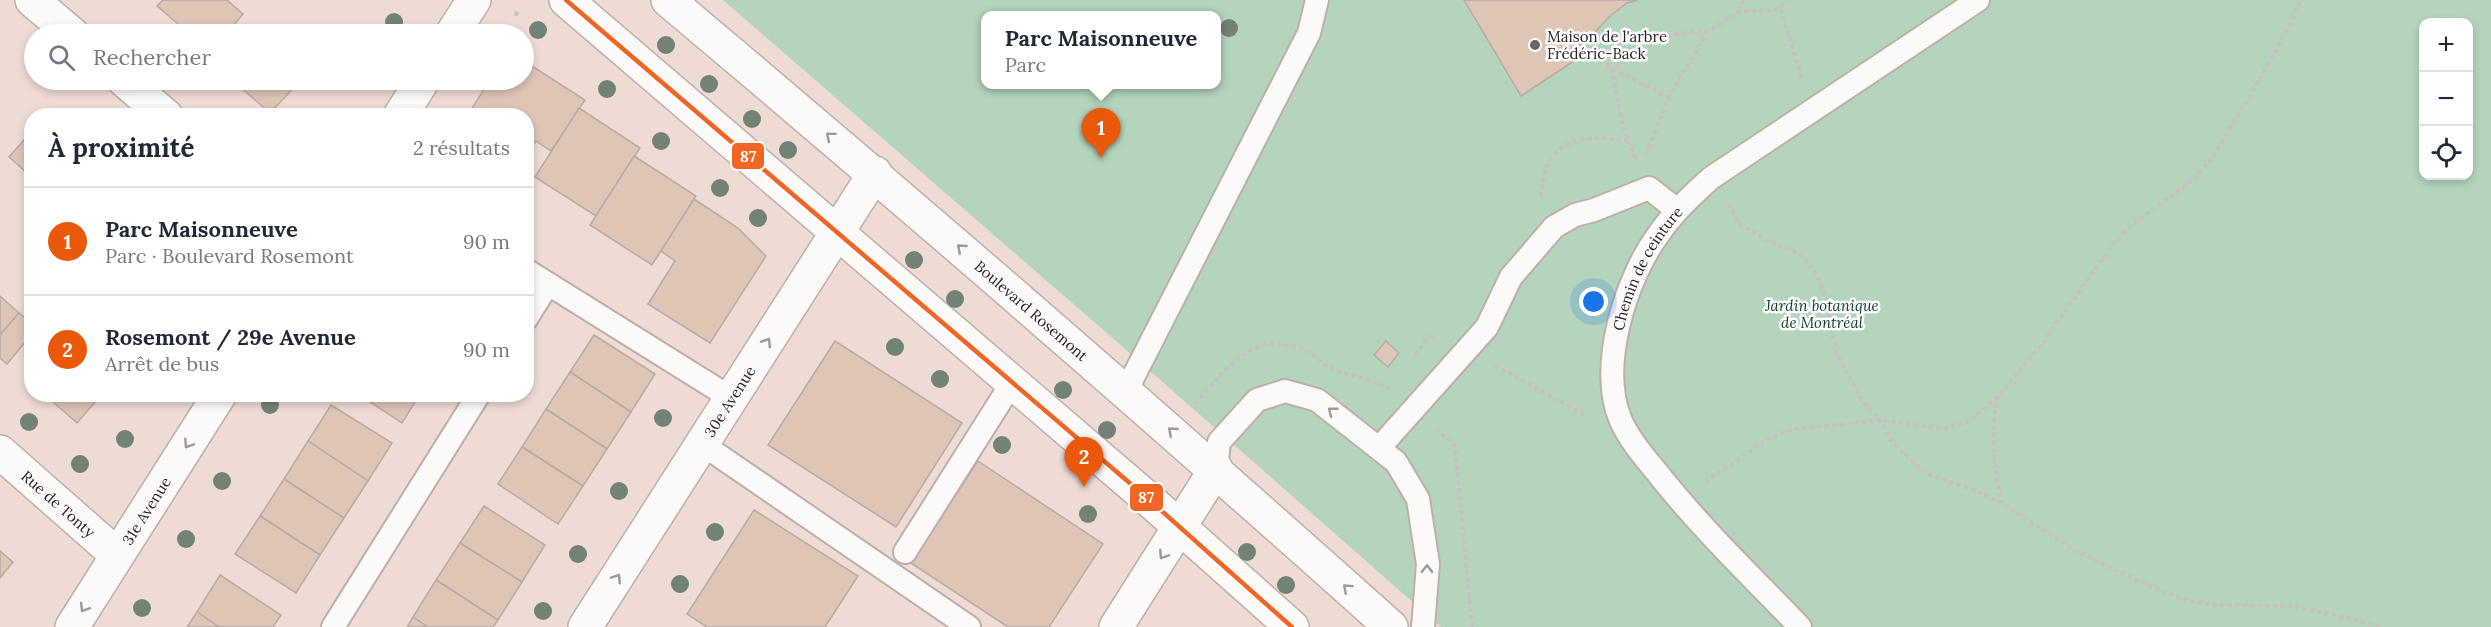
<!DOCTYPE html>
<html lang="fr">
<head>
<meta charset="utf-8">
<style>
  body { margin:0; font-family:Lora,serif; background:#f6f6f7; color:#1f2937 }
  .controls { position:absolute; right:18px; top:18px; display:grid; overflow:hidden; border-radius:12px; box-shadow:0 3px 9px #0003 }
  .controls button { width:54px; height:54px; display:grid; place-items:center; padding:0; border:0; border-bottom:2px solid #e0e1e3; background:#fff; color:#1f2937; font:30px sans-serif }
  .you { position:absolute; left:1594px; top:302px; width:21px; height:21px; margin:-15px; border:4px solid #fff; border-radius:50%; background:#1a73e8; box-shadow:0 0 0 9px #1a73e833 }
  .badge { display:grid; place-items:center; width:39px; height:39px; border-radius:50%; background:#ea580c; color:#fff; font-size:20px; font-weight:700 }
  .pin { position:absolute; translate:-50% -50px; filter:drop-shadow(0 2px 3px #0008) }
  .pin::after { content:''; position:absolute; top:32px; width:21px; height:18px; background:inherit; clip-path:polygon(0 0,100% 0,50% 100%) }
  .popup { position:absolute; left:981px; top:11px; width:240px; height:78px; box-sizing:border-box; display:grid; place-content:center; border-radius:12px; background:#fff; filter:drop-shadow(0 2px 4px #0005); font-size:20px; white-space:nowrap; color:#747a83 }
  .popup b { font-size:22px; color:#1f2937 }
  .popup::after { content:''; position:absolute; left:50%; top:100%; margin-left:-12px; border:12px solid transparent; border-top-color:#fff }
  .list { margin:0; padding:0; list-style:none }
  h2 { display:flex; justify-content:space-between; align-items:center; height:78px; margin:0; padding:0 24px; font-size:26px }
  h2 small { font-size:20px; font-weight:400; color:#747a83 }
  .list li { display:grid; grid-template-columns:39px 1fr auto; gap:18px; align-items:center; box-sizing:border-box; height:108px; padding:0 24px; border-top:2px solid #e0e1e3 }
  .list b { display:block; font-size:22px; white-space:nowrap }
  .list p { margin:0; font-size:20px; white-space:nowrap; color:#747a83 }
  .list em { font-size:20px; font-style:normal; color:#747a83 }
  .icon { flex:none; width:33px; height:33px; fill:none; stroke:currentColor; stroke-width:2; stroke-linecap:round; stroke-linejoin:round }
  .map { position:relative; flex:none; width:2491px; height:627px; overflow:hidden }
  .search { position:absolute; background:#fff; box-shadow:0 3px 9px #0003; left:24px; top:24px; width:510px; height:66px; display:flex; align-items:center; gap:15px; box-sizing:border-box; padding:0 21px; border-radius:33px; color:#747a83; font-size:22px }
  .panel { position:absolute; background:#fff; box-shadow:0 3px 9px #0003; left:24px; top:108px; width:510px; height:294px; border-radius:24px }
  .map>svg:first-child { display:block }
</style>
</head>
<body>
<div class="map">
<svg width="2491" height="627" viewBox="0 0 2491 627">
  <rect width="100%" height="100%" fill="#eedbd4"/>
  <path fill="#b4d5bc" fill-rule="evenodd" d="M 723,0 L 2491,0 L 2491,627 L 1441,627 L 1108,334 ZM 986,15 L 1216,15 L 1216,84 L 986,84 ZM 2424,22 L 2468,22 L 2468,176 L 2424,176 Z"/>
  <g fill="#dec6b7" stroke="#b9aba4" stroke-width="1.5">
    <path d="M 163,0 L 227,0 L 243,14 L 226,34 L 190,34 L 157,6 Z"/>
    <path d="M 1464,0 L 1638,0 L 1627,3 L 1611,15 L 1587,41 L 1572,50 L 1577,59 L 1521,96 Z"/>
    <path d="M 524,61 L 585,100 L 551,151 L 536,141 L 526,156 L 526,116 L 467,116 L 490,80 L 524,80 Z"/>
    <path d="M 232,80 L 301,80 L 270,113 Z"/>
    <path d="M 579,108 L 640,148 L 596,216 L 535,177 Z"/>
    <path d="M 32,131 L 32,177 L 9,157 Z"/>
    <path d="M 634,156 L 696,196 L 652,265 L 590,225 Z"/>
    <path d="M 694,199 L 738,228 L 766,256 L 710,343 L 648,304 L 675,261 L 661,251 Z"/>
    <path d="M 0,296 L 19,313 L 0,335 Z"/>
    <path d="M 19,313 L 32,324 L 32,334 L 7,364 L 0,358 L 0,335 Z"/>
    <path d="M 594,335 L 655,374 L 631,412 L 570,372 Z"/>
    <path d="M 835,341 L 962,423 L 896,527 L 768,445 Z"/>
    <path d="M 1386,341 L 1399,353 L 1388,367 L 1374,355 Z"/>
    <path d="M 570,372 L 631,412 L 607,449 L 546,409 Z"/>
    <path d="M 44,394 L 102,394 L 77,423 Z"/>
    <path d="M 358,394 L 420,394 L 402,423 Z"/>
    <path d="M 331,405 L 392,443 L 368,481 L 308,441 Z"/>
    <path d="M 546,409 L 607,449 L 583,486 L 522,447 Z"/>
    <path d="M 308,441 L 368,481 L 344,518 L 284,479 Z"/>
    <path d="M 522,447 L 583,486 L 558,524 L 498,484 Z"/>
    <path d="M 978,461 L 1103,544 L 1049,627 L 1008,627 L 911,563 Z"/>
    <path d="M 284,479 L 344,518 L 320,555 L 260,516 Z"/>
    <path d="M 484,506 L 545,545 L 522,582 L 460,543 Z"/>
    <path d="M 754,510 L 858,576 L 825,627 L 707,627 L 687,614 Z"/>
    <path d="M 260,516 L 320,555 L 296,593 L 235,554 Z"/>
    <path d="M 460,543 L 522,582 L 498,620 L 436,580 Z"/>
    <path d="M 0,551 L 13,562 L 0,578 Z"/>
    <path d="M 220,575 L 281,615 L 273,627 L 219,627 L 197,612 Z"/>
    <path d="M 436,580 L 498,620 L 493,627 L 428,627 L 413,617 Z"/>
    <path d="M 197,612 L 219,627 L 187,627 Z"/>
    <path d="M 413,617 L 428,627 L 407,627 Z"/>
  </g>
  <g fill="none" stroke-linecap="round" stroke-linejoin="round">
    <defs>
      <g id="service">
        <path d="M 526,270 L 731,398"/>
        <path d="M 526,319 L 548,284"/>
        <path d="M 1126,391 L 1309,33 L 1317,0"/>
        <path d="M 702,444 L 969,627"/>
        <path d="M 1379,448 L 1487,327 L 1511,277 L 1554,227 L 1575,215 L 1594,210 L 1649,188 L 1677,210"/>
        <path d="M 1216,469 L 1219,442 L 1257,400 L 1285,391 L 1317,400 L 1396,462 L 1418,499 L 1428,564 L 1423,627"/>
        <path d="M 905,552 L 1012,383"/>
        <path d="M 333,627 L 479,394"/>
        <path id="s1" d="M 1800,627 C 1754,579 1705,532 1663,480 C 1648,461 1631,443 1621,421 C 1598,368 1625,280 1658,235 C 1673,213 1691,196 1711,178 L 1978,0"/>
      </g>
      <g id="minor">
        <path d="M 32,0 L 72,34"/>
        <path d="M 452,34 L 474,0"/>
        <path d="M 124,80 L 166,116"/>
        <path d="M 400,116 L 423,80"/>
        <path id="s2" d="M 0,452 L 117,555"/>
        <path id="s3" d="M 72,627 L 220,394"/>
        <path id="s4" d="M 585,627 L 875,173"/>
        <path d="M 1116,627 L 1216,469"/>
      </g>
      <g id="secondary">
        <path d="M 566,0 L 1146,497 L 1292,627"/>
        <path id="s5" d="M 668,0 C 912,205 1153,414 1391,627"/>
      </g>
    </defs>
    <use href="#service" stroke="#beafaa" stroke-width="26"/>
    <use href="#minor" stroke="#beafaa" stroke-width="36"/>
    <use href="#secondary" stroke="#beafaa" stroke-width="36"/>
    <g stroke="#c9c0bf" stroke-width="4" stroke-dasharray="4.5 3" stroke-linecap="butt">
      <path d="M 1780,9 L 1802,78"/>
      <path d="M 1739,11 L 1743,0"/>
      <path d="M 516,16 L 517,11"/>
      <path d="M 1587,41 L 1612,69 L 1669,97"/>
      <path d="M 1646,155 L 1669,97 L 1708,31"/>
      <path d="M 1636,159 L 1623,128 L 1612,69 C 1630,59 1649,45 1668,37 C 1681,31 1696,34 1709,30 C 1719,27 1732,13 1740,12 C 1759,9 1772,17 1787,0"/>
      <path d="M 1541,197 C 1544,140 1578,133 1627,141"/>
      <path d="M 1728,204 L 1741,225 L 1768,241 L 1800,254 L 1814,270 L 1826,297 L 1836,353 L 1850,379 L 1863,402 L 1880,420 L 1889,438 L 1908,458 L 1930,475 L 1971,489 L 2000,502 L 2076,551 L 2147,585 L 2190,601 L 2217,605 L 2288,606 L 2332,614 L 2381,627"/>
      <path d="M 1415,355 L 1426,340 L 1434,335"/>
      <path d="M 1495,365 L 1585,415"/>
      <path d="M 1999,396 C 1988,430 1996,467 2000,502"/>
      <path d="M 1195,404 C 1225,370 1251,329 1303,349 C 1313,352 1317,360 1325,365 C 1345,376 1370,378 1390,389"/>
      <path d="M 1436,429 L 1455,446 L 1472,627"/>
      <path d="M 1705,482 L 1770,437 L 1796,429 L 1880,420 L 1942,429 L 1968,422 L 1999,396 L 2045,340 L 2113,244 L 2136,222 L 2194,179 L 2212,158 L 2277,50 L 2301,0"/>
    </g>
    <use href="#service" stroke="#fcfaf9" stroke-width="22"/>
    <use href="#minor" stroke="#fcfaf9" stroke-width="33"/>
    <use href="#secondary" stroke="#fcfaf9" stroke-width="33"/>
    <defs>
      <path id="bus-1" d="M 566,0 L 1146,497 L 1292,627"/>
    </defs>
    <use href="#bus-1" stroke="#fff" stroke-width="9"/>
    <use href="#bus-1" stroke="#f26522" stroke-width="4.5"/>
  </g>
  <g fill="#728375">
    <circle cx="394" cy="22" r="9"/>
    <circle cx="1229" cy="28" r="9"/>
    <circle cx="538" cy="30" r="9"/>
    <circle cx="666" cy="45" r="9"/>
    <circle cx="709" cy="84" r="9"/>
    <circle cx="607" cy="89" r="9"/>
    <circle cx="752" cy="119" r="9"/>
    <circle cx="661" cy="141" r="9"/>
    <circle cx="788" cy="150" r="9"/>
    <circle cx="720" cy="188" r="9"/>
    <circle cx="758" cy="218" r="9"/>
    <circle cx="914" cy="260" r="9"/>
    <circle cx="955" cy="299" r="9"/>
    <circle cx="895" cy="347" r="9"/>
    <circle cx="940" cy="379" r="9"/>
    <circle cx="1063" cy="390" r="9"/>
    <circle cx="270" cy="405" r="9"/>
    <circle cx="663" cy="418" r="9"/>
    <circle cx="29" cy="422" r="9"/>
    <circle cx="1107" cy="430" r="9"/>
    <circle cx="125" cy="439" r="9"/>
    <circle cx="1002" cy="445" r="9"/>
    <circle cx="80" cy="464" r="9"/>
    <circle cx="222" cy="481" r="9"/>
    <circle cx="619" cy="491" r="9"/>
    <circle cx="1088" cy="514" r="9"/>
    <circle cx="715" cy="532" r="9"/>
    <circle cx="186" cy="539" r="9"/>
    <circle cx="1247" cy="552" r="9"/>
    <circle cx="578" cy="554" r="9"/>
    <circle cx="680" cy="584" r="9"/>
    <circle cx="1286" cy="585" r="9"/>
    <circle cx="142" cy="608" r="9"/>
    <circle cx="543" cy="611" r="9"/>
  </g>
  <defs><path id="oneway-chevron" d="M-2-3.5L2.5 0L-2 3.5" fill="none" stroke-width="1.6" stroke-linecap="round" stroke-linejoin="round" transform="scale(1.5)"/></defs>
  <g stroke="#a09996">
    <use href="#oneway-chevron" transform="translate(830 136) rotate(-140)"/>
    <use href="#oneway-chevron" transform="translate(961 248) rotate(-139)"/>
    <use href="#oneway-chevron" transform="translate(767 342) rotate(-58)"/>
    <use href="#oneway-chevron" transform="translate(1332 411) rotate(-142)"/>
    <use href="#oneway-chevron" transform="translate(1172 431) rotate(-139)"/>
    <use href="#oneway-chevron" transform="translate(188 444) rotate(123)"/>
    <use href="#oneway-chevron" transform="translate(1163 555) rotate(123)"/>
    <use href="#oneway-chevron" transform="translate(1427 569) rotate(-89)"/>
    <use href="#oneway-chevron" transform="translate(617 578) rotate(-57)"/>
    <use href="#oneway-chevron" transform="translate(1347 588) rotate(-138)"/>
    <use href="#oneway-chevron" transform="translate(84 608) rotate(122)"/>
  </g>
  <circle fill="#72635e" stroke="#fff" stroke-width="2" cx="1535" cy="45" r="6"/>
  <g text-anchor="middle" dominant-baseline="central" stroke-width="5" stroke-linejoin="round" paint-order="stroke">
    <g font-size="15" fill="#2f221e" stroke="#fff" text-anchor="start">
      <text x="1547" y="36">Maison de l'arbre<tspan x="1547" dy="17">Frédéric-Back</tspan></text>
    </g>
    <g font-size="15" fill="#2f221e" stroke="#fff">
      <text stroke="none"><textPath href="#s1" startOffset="435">Chemin de ceinture</textPath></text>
      <text stroke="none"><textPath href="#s5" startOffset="478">Boulevard Rosemont</textPath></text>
      <text stroke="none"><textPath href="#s4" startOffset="268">30e Avenue</textPath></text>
      <text stroke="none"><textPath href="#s2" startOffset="78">Rue de Tonty</textPath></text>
      <text stroke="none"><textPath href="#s3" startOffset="138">31e Avenue</textPath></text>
    </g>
    <g font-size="15" font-style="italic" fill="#0d3b27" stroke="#fff">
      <text x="1822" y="305">Jardin botanique<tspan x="1822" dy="17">de Montréal</tspan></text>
    </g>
  </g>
  <g stroke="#fff" stroke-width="2">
    <rect x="731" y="142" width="34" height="28" rx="6" fill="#f26522"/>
    <rect x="1129" y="483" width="35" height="29" rx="6" fill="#f26522"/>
  </g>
  <g font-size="16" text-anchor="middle" font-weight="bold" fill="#fff">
    <text x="748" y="162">87</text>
    <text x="1146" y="503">87</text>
  </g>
</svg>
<div class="controls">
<button>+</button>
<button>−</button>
<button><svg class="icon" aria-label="locate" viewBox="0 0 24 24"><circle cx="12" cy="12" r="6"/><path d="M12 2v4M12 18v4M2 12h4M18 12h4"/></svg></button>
</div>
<div class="you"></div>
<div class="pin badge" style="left:1101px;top:158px">1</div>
<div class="popup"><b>Parc Maisonneuve</b>Parc</div>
<div class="pin badge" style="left:1084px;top:487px">2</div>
<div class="search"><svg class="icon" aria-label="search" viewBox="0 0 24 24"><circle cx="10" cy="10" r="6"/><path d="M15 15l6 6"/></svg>Rechercher</div>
<section class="panel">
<h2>À proximité<small>2 résultats</small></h2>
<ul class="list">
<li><span class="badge">1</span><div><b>Parc Maisonneuve</b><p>Parc · Boulevard Rosemont</p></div><em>90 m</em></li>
<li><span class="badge">2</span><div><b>Rosemont / 29e Avenue</b><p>Arrêt de bus</p></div><em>90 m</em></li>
</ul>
</section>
</div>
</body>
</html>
